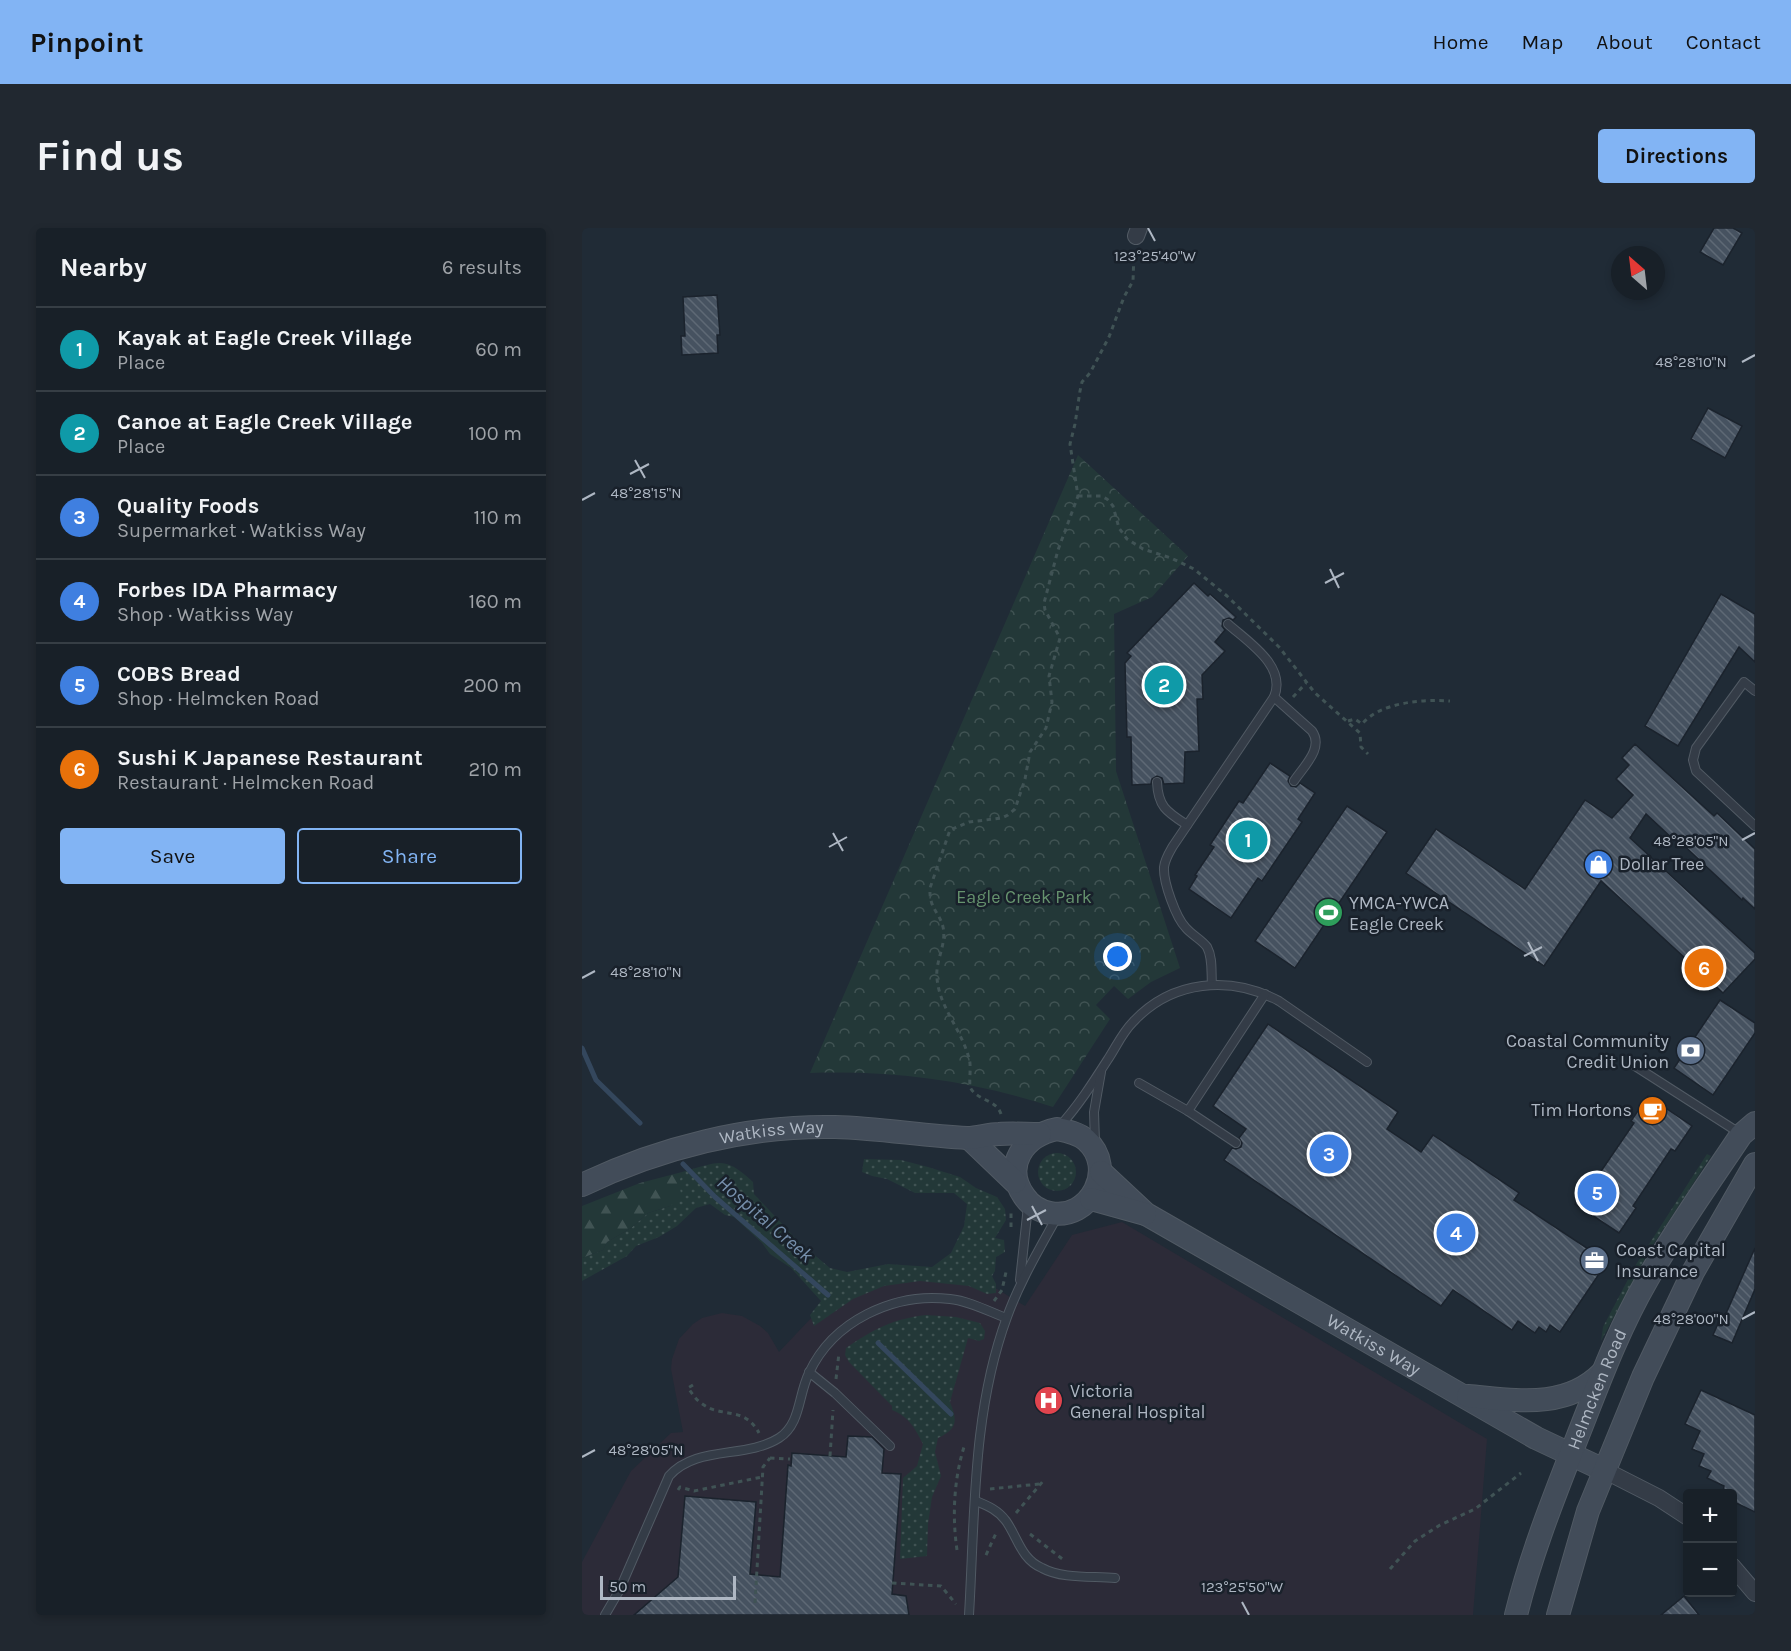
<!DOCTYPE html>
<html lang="en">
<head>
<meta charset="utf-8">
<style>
  body { margin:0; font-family:Karla,sans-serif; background:#212830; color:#f1f3f6 }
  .controls { position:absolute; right:18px; bottom:18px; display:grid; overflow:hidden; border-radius:6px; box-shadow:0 3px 9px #0003 }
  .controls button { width:54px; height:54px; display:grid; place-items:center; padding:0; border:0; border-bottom:2px solid #363e45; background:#182028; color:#f1f3f6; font:30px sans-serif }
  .compass { position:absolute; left:1029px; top:18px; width:54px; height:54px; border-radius:50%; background:#182028; box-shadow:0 3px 9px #0003; rotate:332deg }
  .scale { position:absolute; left:18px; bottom:15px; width:136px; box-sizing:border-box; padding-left:6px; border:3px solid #aeb7c3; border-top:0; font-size:16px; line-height:21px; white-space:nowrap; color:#aeb7c3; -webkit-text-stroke:4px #19212b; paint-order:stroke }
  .you { position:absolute; left:536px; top:729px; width:21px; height:21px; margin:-15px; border:4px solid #fff; border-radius:50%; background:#1a73e8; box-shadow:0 0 0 9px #1a73e833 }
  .badge { display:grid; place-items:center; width:39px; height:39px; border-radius:50%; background:#82b4f4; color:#fff; font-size:20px; font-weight:700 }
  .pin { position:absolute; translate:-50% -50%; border:3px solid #fff; box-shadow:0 2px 6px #0006 }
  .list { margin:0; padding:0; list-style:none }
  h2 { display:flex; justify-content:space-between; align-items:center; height:78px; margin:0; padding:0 24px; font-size:26px }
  h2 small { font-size:20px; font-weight:400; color:#9fa3a8 }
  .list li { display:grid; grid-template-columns:39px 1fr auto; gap:18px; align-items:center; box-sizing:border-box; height:84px; padding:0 24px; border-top:2px solid #363e45 }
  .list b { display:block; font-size:22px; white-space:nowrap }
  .list p { margin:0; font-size:20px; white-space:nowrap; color:#9fa3a8 }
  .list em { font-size:20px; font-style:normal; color:#9fa3a8 }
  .actions { display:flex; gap:12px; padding:18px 24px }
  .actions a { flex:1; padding:14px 0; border:2px solid #82b4f4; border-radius:6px; text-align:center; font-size:21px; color:#82b4f4 }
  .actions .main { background:#82b4f4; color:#111 }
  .map { position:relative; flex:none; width:1173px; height:1387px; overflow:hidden; border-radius:6px }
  header { display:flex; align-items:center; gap:36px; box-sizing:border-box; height:84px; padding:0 30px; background:#82b4f4; color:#111 }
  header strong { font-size:28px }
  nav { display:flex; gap:33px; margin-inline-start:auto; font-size:21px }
  .intro { display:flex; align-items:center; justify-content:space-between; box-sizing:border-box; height:144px; padding:0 36px }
  h1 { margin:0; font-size:42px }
  .button { padding:15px 27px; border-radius:6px; background:#82b4f4; color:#111; font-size:21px; font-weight:700 }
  main { display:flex; gap:36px; padding:0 36px }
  aside { flex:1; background:#182028; border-radius:6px; box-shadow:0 3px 9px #0003 }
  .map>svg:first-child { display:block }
</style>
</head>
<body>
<header>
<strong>Pinpoint</strong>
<nav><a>Home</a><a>Map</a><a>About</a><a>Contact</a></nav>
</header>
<div class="intro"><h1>Find us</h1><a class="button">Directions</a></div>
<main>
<aside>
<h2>Nearby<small>6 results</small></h2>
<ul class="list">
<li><span class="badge" style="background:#0f9aa8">1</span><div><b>Kayak at Eagle Creek Village</b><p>Place</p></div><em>60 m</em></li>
<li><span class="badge" style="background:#0f9aa8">2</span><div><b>Canoe at Eagle Creek Village</b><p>Place</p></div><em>100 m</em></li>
<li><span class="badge" style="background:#3f7fe0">3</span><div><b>Quality Foods</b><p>Supermarket · Watkiss Way</p></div><em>110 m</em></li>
<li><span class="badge" style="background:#3f7fe0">4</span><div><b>Forbes IDA Pharmacy</b><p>Shop · Watkiss Way</p></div><em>160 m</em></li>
<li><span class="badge" style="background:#3f7fe0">5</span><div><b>COBS Bread</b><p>Shop · Helmcken Road</p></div><em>200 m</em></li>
<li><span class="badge" style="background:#e8710a">6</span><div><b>Sushi K Japanese Restaurant</b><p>Restaurant · Helmcken Road</p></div><em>210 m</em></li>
</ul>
<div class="actions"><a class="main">Save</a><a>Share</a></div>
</aside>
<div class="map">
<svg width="1173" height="1387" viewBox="0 0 1173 1387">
  <defs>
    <pattern id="grass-dots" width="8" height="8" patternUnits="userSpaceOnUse" patternTransform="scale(1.5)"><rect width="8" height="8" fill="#233838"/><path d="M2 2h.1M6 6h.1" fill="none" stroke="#405353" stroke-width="1.8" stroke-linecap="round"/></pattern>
    <pattern id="forest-firs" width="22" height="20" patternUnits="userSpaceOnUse" patternTransform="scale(1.5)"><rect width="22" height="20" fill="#233838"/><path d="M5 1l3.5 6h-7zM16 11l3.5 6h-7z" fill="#405353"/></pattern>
    <pattern id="park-crowns" width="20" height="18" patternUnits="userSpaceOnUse" patternTransform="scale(1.5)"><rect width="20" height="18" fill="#233838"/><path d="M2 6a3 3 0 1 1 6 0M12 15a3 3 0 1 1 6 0" fill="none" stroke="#405353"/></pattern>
    <pattern id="building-back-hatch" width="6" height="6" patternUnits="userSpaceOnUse" patternTransform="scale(1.5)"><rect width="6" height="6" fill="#465260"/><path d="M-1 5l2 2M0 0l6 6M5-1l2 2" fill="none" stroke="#5e6975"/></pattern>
  </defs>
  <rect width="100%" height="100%" fill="#202b36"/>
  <path fill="#2c2b38" d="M 540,994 L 905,1211 L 891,1387 L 0,1387 L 0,1334 L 49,1243 L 89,1205 L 101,1204 L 89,1141 L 90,1131 L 97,1111 L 111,1096 L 120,1090 L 140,1085 L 160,1088 L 178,1098 L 186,1105 L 197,1124 L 232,1087 L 327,1046 L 405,1055 L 443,1078 L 490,1007 Z"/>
  <g fill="url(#grass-dots)">
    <circle cx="475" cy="944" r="19"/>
    <path d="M 1125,926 L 1129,928 L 1067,1023 L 1019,1113 L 1021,1099 L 1053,1038 Z"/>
    <path d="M 282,931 L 319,932 L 346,939 L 378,949 L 394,960 L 415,969 L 423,981 L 424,992 L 413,1010 L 422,1012 L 423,1024 L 414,1029 L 413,1043 L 410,1048 L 414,1056 L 414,1065 L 405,1066 L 387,1058 L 338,1053 L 302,1058 L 271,1071 L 232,1098 L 228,1087 L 239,1073 L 209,1040 L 188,1026 L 180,1015 L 152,989 L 143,987 L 128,976 L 114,980 L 95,998 L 77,1009 L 54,1018 L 45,1028 L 0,1053 L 0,1030 L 21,1022 L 25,1014 L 49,1000 L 66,985 L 88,978 L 100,944 C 136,935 141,926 171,954 L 172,966 L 218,1015 L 248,1040 L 265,1044 L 306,1036 L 350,1039 L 369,1025 L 382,998 L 385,976 L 372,965 L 333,965 L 305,951 L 290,948 L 280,944 Z"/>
    <path d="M 344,1087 L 374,1089 L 398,1095 L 403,1103 L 402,1111 L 397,1113 L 386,1110 L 368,1174 C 376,1194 375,1201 356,1210 L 353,1224 L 359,1248 L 350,1269 L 346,1296 L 345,1328 L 318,1331 L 321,1250 L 335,1238 L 341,1216 C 333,1200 327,1189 310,1182 L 310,1178 L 267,1134 L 263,1127 L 264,1120 C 292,1101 310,1091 344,1087 Z"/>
  </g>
  <path fill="url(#forest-firs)" d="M 100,944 L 97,956 L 100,970 L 88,978 L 66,985 L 49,1000 L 25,1014 L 21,1022 L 0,1030 L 0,978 L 58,955 Z"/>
  <path fill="url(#park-crowns)" d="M 496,227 L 606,328 L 570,369 L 532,386 L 534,543 L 598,740 L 569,754 L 546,771 L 532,758 L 514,777 L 528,791 L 471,879 C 392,853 312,842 228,845 Z"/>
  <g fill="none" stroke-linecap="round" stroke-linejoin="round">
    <g stroke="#34475d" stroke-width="5">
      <path d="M 0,820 L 14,852 L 58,895"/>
      <path d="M 101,936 L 133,969 L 246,1067"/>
      <path d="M 296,1115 L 369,1186"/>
    </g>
  </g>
  <g fill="url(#building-back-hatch)" stroke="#1b232d" stroke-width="1.5">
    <path d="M 1132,0 L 1151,0 L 1160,5 L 1141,37 L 1118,24 Z"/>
    <path d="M 135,67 L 138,107 L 135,107 L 136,125 L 100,127 L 99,108 L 103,108 L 101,69 Z"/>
    <path d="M 1126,180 L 1160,198 L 1143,230 L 1109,211 Z"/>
    <path d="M 612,355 L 626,368 L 628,366 L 654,389 L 651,392 L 647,390 L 641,392 L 640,398 L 643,402 L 633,414 L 643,423 L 620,447 L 621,471 L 615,471 L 617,523 L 603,524 L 602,555 L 582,556 L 580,550 L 575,548 L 570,551 L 569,556 L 550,557 L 549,509 L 545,509 L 543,435 L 549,428 L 545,425 Z"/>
    <path d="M 1139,366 L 1173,386 L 1173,434 L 1157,419 L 1096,518 L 1063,498 Z"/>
    <path d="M 1053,516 L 1132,588 L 1135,585 L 1173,621 L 1173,681 L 1161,670 L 1160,672 L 1094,610 L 1092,612 L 1064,586 L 1048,610 L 1173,725 L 1173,731 L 1141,765 L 1019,653 L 962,738 L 824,645 L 854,601 L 943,661 L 1003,572 L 1030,590 L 1051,567 L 1034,551 L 1047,537 L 1040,530 Z"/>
    <path d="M 688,535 L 708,548 L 706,553 L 709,558 L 714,559 L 718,555 L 733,565 L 716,591 L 720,594 L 680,653 L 676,650 L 649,690 L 607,661 L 615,648 L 613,647 L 632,619 L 628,617 L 657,573 L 661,575 Z"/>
    <path d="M 765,578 L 805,604 L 713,740 L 673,713 Z"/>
    <path d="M 1138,772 L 1173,795 L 1173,805 L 1131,867 L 1092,840 Z"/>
    <path d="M 686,796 L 816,884 L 805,901 L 839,924 L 851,907 L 937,965 L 932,972 L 1023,1032 L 1019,1038 L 1021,1040 L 978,1104 L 968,1097 L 964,1104 L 957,1099 L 953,1105 L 936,1093 L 930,1102 L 871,1062 L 859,1078 L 642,932 L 650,920 L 654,921 L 659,919 L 660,915 L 657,910 L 664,901 L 631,878 Z"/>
    <path d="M 1066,868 L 1110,898 L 1093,923 L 1089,921 L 1051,978 L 1054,980 L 1037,1005 L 993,976 L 1010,951 L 1013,952 L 1052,895 L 1049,893 Z"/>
    <path d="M 1173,1020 L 1173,1061 L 1150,1115 L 1131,1107 L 1139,1089 L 1142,1090 Z"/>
    <path d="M 1119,1162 L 1173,1187 L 1173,1284 L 1150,1273 L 1150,1266 L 1141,1266 L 1142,1258 L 1125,1250 L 1129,1243 L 1117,1238 L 1122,1226 L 1110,1221 L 1118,1203 L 1103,1196 Z"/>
    <path d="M 266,1208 L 290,1209 L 302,1221 L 300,1245 L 319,1246 L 310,1366 L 324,1368 L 327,1387 L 52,1387 L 96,1349 L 103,1268 L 174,1274 L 168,1346 L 198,1349 L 206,1237 L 209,1238 L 210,1225 L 264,1229 Z"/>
    <path d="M 1102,1368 L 1117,1387 L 1079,1387 Z"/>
  </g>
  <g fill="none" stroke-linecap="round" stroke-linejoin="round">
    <defs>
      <g id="lane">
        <path d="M 1173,463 L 1162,454 L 1114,520 L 1111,532 L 1114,543 L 1173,598"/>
        <path d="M 692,469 L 730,503 C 742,520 722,538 712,553"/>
        <path d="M 575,554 C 576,579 585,584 605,597"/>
        <path d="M 630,756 C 629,744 631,730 625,719 C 620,712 610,707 604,700 C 594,690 581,654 582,639 C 583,631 587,625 591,618 L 692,469 C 705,438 666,414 646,396"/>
        <path d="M 1053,838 L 1159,906"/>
        <path d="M 557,855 L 606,883"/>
        <path d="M 477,899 C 497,877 512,853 528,828 C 535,817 541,804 551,794 C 590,752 648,747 697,773 L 785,834"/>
        <path d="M 513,914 L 512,884 L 519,844"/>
        <path d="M 654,915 L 606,883 L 683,766"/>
        <path d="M 438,1052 L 446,978"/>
        <path d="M 227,1144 L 253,1165 L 308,1218"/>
        <path d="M 394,1273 C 406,1278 416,1282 424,1293 C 436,1310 439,1331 460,1340 C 480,1351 510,1348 533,1350"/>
        <path d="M 23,1387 L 37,1363 L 87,1248 C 114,1217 164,1231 197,1210 C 219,1196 216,1167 227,1145 C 251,1093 312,1064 368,1071 C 387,1073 406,1083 424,1090"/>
        <path d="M 387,1387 C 393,1287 390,1184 425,1089 C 438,1053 458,1020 476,987"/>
      </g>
      <g id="street">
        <path d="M 554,8 L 557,0"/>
        <path d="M 1022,1242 L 1077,1270 L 1106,1289"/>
        <path d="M 1150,1338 L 1173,1365"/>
      </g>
      <g id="secondary">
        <path d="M 475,901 C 485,903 496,905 504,912 C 536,940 508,993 468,985 C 457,983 448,977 442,968 C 421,938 441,908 475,901 Z"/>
        <path d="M 387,910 L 433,954"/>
        <path id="s1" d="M 519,944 L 564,986 L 954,1210 L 1022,1242"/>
        <path id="s2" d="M 0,957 C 77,920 167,897 253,899 C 297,900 341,908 385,910 C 396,910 406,906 417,906 C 430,905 444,906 458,906"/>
        <path d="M 509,971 L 563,986"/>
        <path d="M 886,1168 C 933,1172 983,1182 1020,1145"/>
        <path id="s3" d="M 934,1387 C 949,1326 972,1269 995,1210 C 1016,1157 1036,1102 1065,1052 C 1093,1002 1127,955 1159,907 L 1173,895"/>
        <path d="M 976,1387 L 1006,1283 L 1061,1149 L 1111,1044 L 1173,936"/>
      </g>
    </defs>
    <use href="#lane" stroke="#515a64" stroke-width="10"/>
    <use href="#street" stroke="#515a64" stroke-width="18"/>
    <use href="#secondary" stroke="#515a64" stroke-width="24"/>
    <g stroke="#405355" stroke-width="3" stroke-dasharray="4.5 4.5" stroke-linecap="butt">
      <path d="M 496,268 L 519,268 L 525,271 L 531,278 L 537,300 L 545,311 L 561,321 L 589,330 L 612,341 L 645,368 L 697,419 L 733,465 L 778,505 L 779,519 L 786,526"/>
      <path d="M 711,469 L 724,455"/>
      <path d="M 766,493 L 773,491 L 780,496 C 798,474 842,471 868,473"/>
      <path d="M 419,886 C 414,871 395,873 388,859 C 387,849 390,836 386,827 C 378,800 357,778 355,750 C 353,733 365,716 361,699 C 357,683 347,681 348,660 L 368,602 L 387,594 L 420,590 L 426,587 L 433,581 L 443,551 L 448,524 L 464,500 L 470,474 L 467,448 L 478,410 L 463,382 L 462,375 L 476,322 L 496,268 L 488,216 L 493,196 L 498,163 L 500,154 L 508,145 L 527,109 L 542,69 L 551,53 L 552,25"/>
      <path d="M 429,999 L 429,985"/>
      <path d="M 412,1073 L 420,1062 L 424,1044"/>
      <path d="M 254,1151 L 257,1125"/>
      <path d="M 111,1157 L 106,1160 C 110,1165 113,1171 119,1175 C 139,1191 162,1177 177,1205"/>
      <path d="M 248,1228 L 251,1182"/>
      <path d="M 188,1230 L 208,1231"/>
      <path d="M 408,1261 L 457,1256"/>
      <path d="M 96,1262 L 98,1259 L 112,1263 L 180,1249"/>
      <path d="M 434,1285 L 462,1252"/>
      <path d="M 448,1306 L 483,1333"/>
      <path d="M 375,1322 C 370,1288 372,1251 382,1219"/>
      <path d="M 404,1327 L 415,1303"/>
      <path d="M 808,1341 L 833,1313 L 858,1297 L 893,1281 L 939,1245"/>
      <path d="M 310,1355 L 359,1358 L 374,1376"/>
      <path d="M 173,1375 L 181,1239 L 188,1230"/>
    </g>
    <use href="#lane" stroke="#343c47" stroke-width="8"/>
    <use href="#street" stroke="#343c47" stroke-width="16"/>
    <use href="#secondary" stroke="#424c59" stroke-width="22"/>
  </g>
  <path fill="none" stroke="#aeb7c3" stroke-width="2" d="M 566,0 L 573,13M 1160,134 L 1173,127M 53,232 L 63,250M 48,246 L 67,236M 0,272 L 13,265M 748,341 L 757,360M 743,355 L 762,345M 251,605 L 261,623M 1160,612 L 1173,605M 247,619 L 265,609M 946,714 L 956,733M 942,728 L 960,719M 0,750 L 13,743M 450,978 L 460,997M 445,992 L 464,982M 1160,1091 L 1173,1084M 0,1229 L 13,1222M 660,1374 L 667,1387"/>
  <defs>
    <symbol id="shop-disc" viewBox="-11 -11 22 22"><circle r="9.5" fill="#3f7fe0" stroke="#19212b"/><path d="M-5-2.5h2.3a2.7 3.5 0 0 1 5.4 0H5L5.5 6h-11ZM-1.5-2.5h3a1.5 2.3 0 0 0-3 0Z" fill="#fff"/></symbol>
    <symbol id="stadium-disc" viewBox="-11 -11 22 22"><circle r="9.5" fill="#2e9e5b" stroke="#19212b"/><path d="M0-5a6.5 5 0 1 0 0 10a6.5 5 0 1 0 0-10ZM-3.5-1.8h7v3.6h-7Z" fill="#fff"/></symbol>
    <symbol id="bank-disc" viewBox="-11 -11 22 22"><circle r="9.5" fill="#5c6f8a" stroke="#19212b"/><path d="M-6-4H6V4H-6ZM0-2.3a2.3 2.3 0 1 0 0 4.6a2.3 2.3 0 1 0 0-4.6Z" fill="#fff"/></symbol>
    <symbol id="cafe-disc" viewBox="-11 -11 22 22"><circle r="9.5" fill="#e8710a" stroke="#19212b"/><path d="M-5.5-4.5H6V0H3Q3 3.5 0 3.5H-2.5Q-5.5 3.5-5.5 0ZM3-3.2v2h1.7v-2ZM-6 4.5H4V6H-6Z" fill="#fff"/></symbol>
    <symbol id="office-disc" viewBox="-11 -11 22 22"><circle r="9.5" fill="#5c6f8a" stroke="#19212b"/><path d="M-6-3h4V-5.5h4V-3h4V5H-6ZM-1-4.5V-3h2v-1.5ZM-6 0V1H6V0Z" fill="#fff"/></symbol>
    <symbol id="hospital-disc" viewBox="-11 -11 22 22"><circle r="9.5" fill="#e0444e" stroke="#19212b"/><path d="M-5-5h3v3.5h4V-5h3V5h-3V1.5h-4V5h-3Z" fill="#fff"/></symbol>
  </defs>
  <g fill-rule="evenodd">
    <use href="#shop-disc" x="1000" y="620" width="33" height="33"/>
    <use href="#stadium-disc" x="730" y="668" width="33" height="33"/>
    <use href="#bank-disc" x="1092" y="806" width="33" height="33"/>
    <use href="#cafe-disc" x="1054" y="866" width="33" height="33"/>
    <use href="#office-disc" x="996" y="1016" width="33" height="33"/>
    <use href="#hospital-disc" x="450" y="1156" width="33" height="33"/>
  </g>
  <g text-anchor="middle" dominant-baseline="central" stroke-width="5" stroke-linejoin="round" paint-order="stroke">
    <g font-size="18" fill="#aeb7c3" stroke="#19212b" text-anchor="start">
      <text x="1037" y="636">Dollar Tree</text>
      <text x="767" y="675">YMCA-YWCA<tspan x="767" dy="21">Eagle Creek</tspan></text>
      <text x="1087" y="813" text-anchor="end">Coastal Community<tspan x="1087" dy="21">Credit Union</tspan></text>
      <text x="1050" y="882" text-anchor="end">Tim Hortons</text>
      <text x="1034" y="1022">Coast Capital<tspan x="1034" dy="21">Insurance</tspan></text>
      <text x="488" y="1163">Victoria<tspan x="488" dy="21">General Hospital</tspan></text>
    </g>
    <g font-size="18" fill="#66936e" stroke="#19212b">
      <text x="442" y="669">Eagle Creek Park</text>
    </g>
    <g font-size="18" fill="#aeb7c3" stroke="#19212b">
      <text stroke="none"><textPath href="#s2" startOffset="198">Watkiss Way</textPath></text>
      <text stroke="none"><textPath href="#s1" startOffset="324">Watkiss Way</textPath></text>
      <text stroke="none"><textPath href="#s3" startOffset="240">Helmcken Road</textPath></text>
    </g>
    <g font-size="20" font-style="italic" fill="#768fab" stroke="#19212b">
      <text transform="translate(183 991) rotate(41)">Hospital Creek</text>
    </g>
  </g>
  <g font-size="15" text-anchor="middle" fill="#aeb7c3" stroke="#19212b" stroke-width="5" stroke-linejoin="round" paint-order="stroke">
    <text x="573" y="33">123°25'40"W</text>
    <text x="1109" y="139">48°28'10"N</text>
    <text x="64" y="270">48°28'15"N</text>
    <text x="1109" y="618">48°28'05"N</text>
    <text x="64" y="749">48°28'10"N</text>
    <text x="1109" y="1096">48°28'00"N</text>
    <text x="64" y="1227">48°28'05"N</text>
    <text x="660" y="1364">123°25'50"W</text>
  </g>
</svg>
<div class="controls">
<button>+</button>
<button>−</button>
</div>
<svg class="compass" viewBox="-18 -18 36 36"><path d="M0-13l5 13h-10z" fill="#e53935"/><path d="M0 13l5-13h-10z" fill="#9fa3a8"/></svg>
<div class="scale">50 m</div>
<div class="you"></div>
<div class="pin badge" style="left:666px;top:612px;background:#0f9aa8">1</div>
<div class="pin badge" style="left:582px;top:457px;background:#0f9aa8">2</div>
<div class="pin badge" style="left:747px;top:926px;background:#3f7fe0">3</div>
<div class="pin badge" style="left:874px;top:1005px;background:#3f7fe0">4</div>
<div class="pin badge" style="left:1015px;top:965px;background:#3f7fe0">5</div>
<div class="pin badge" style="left:1122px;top:740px;background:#e8710a">6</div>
</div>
</main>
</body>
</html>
